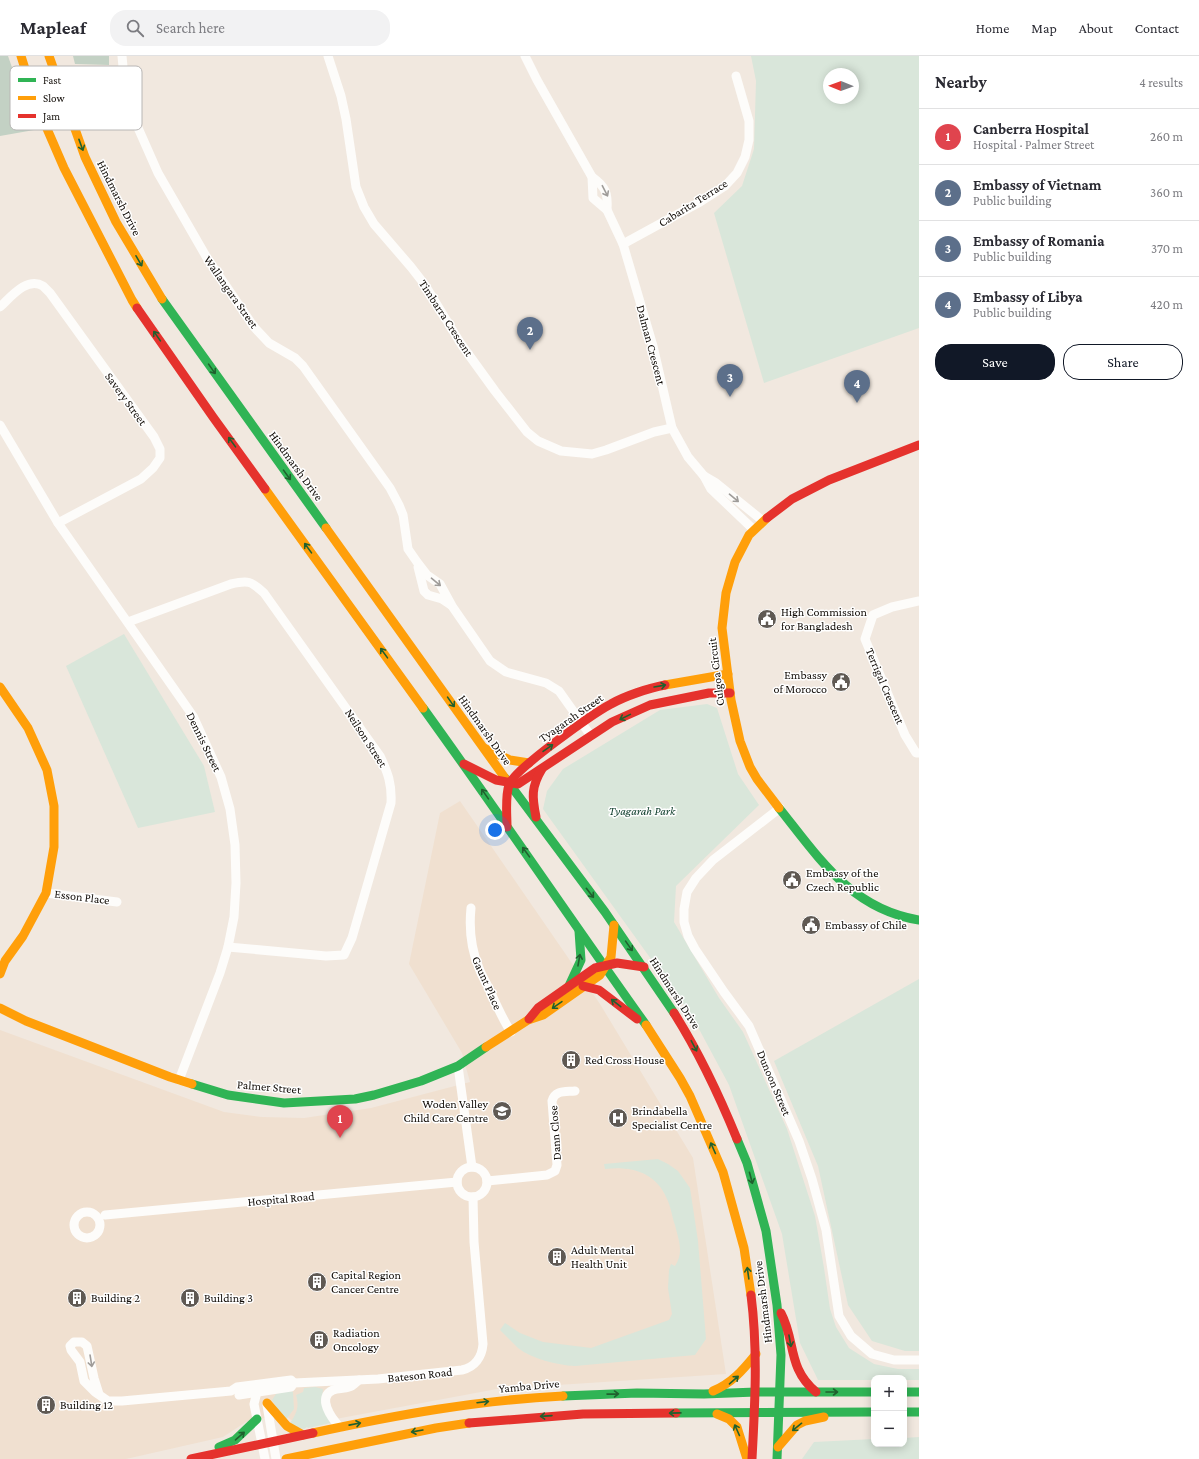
<!DOCTYPE html>
<html lang="en">
<head>
<meta charset="utf-8">
<style>
  body { margin:0; font-family:"Crimson Pro",serif; background:#f2f2f3; color:#2b2b33 }
  .controls { position:absolute; right:12px; bottom:12px; display:grid; overflow:hidden; border-radius:8px; box-shadow:0 2px 10px #0003 }
  .controls button { width:36px; height:36px; display:grid; place-items:center; padding:0; border:0; border-bottom:1px solid #e1e1e2; background:#fff; color:#2b2b33; font:20px sans-serif }
  .compass { position:absolute; left:823px; top:12px; width:36px; height:36px; border-radius:50%; background:#fff; box-shadow:0 2px 10px #0003; rotate:271deg }
  .you { position:absolute; left:495px; top:774px; width:14px; height:14px; margin:-10px; border:3px solid #fff; border-radius:50%; background:#1a73e8; box-shadow:0 0 0 6px #1a73e833 }
  .badge { display:grid; place-items:center; width:26px; height:26px; border-radius:50%; background:#111827; color:#fff; font-size:13px; font-weight:700 }
  .pin { position:absolute; translate:-50% -33px; filter:drop-shadow(0 1px 2px #0008) }
  .pin::after { content:''; position:absolute; top:21px; width:14px; height:12px; background:inherit; clip-path:polygon(0 0,100% 0,50% 100%) }
  .list { margin:0; padding:0; list-style:none }
  h2 { display:flex; justify-content:space-between; align-items:center; height:52px; margin:0; padding:0 16px; font-size:17px }
  h2 small { font-size:13px; font-weight:400; color:#7c7c81 }
  .list li { display:grid; grid-template-columns:26px 1fr auto; gap:12px; align-items:center; box-sizing:border-box; height:56px; padding:0 16px; border-top:1px solid #e1e1e2 }
  .list b { display:block; font-size:15px; white-space:nowrap }
  .list p { margin:0; font-size:13px; white-space:nowrap; color:#7c7c81 }
  .list em { font-size:13px; font-style:normal; color:#7c7c81 }
  .actions { display:flex; gap:8px; padding:12px 16px }
  .actions a { flex:1; padding:9px 0; border:1px solid #111827; border-radius:16px; text-align:center; font-size:14px; color:#111827 }
  .actions .main { background:#111827; color:#fff }
  .icon { flex:none; width:22px; height:22px; fill:none; stroke:currentColor; stroke-width:2; stroke-linecap:round; stroke-linejoin:round }
  .map { position:relative; flex:none; width:919px; height:1403px; overflow:hidden }
  header { display:flex; align-items:center; gap:24px; box-sizing:border-box; height:56px; padding:0 20px; background:#fff; border-bottom:1px solid #e1e1e2 }
  header strong { font-size:19px }
  nav { display:flex; gap:22px; margin-inline-start:auto; font-size:14px }
  .search { width:280px; height:36px; background:#f2f2f3; display:flex; align-items:center; gap:10px; box-sizing:border-box; padding:0 14px; border-radius:16px; color:#7c7c81; font-size:15px }
  main { display:flex }
  aside { flex:1; background:#fff }
  .map>svg:first-child { display:block }
</style>
</head>
<body>
<header>
<strong>Mapleaf</strong>
<div class="search"><svg class="icon" aria-label="search" viewBox="0 0 24 24"><circle cx="10" cy="10" r="6"/><path d="M15 15l6 6"/></svg>Search here</div>
<nav><a>Home</a><a>Map</a><a>About</a><a>Contact</a></nav>
</header>
<main>
<div class="map">
<svg width="919" height="1403" viewBox="0 0 919 1403">
  <rect width="100%" height="100%" fill="#f1e8df"/>
  <path fill="#f0e0d0" d="M 460,745 L 600,948 L 693,1102 L 726,1318 L 497,1333 L 298,1370 L 284,1358 L 246,1366 L 223,1381 L 126,1403 L 0,1403 L 0,974 L 224,1056 L 262,1061 L 304,1062 L 371,1052 L 470,1026 L 462,997 L 409,908 L 440,757 Z"/>
  <g fill="#d9e6da" fill-rule="evenodd">
    <path d="M 751,0 L 919,0 L 919,272 L 764,327 L 714,157 L 742,130 L 754,93 L 756,25 ZM 829,18 L 853,18 L 853,42 L 829,42 Z"/>
    <path d="M 124,578 L 204,710 L 215,756 L 138,772 L 66,610 Z"/>
    <path d="M 707,648 L 717,652 L 738,718 L 759,749 L 676,830 L 674,866 L 719,942 L 743,976 L 787,1073 L 815,1160 L 824,1212 L 830,1253 L 836,1271 L 849,1292 L 874,1308 L 898,1313 L 919,1313 L 919,1324 L 904,1324 L 904,1322 L 874,1322 L 874,1324 L 818,1324 L 800,1287 L 782,1178 L 729,1029 L 692,960 L 543,753 L 547,735 L 563,713 L 660,654 Z"/>
    <path d="M 919,923 L 919,1295 L 905,1295 L 872,1285 L 848,1249 L 818,1110 L 774,1005 Z"/>
    <path d="M 658,1103 L 668,1108 L 678,1115 L 690,1132 L 698,1185 L 706,1283 L 695,1299 L 575,1310 C 557,1309 532,1303 518,1292 C 512,1286 506,1280 500,1274 L 505,1267 L 520,1277 L 543,1286 L 591,1292 L 669,1264 L 672,1258 L 668,1232 L 669,1214 L 671,1208 L 675,1210 C 684,1196 679,1186 675,1169 C 672,1161 671,1151 667,1143 C 656,1116 631,1110 605,1113 L 604,1108 Z"/>
    <path d="M 315,1331 L 323,1333 L 322,1344 L 331,1367 L 308,1372 L 307,1371 L 304,1373 L 289,1369 C 296,1358 300,1352 296,1339 L 303,1336 L 304,1332 Z"/>
    <path d="M 290,1334 L 293,1336 L 294,1353 L 285,1365 L 272,1344 L 276,1338 Z"/>
    <path d="M 919,1381 L 919,1403 L 802,1403 L 814,1386 L 874,1383 L 874,1388 L 904,1388 L 904,1382 Z"/>
  </g>
  <g fill="#c3d1c4">
    <path d="M 0,0 L 8,0 L 34,74 L 0,80 Z"/>
    <path d="M 73,0 L 109,0 L 109,9 L 75,8 Z"/>
  </g>
  <g fill="none" stroke-linecap="round" stroke-linejoin="round">
    <g stroke="#fdfcfa" stroke-width="9">
      <path d="M 122,0 L 125,32 L 135,65 L 158,117 L 207,202 L 254,271 L 269,287 L 295,302 L 303,310 L 390,432 L 399,449 L 403,459 L 408,493 L 417,506 L 427,519 L 440,528 L 452,550 L 490,605 L 506,616 L 546,627 L 559,635 L 591,680"/>
      <path d="M 328,0 L 341,40 L 346,63 L 356,131 L 364,151 L 374,168 L 411,211 L 425,229 L 461,288 L 495,335 L 527,376 L 538,385 L 561,395 L 592,398 L 606,394 L 654,376 L 672,372"/>
      <path d="M 525,0 L 537,24 L 592,121 L 593,142 L 607,154 L 623,188 L 653,290 L 672,372 L 688,401 L 704,420 L 711,433 L 754,474"/>
      <path d="M 592,121 C 606,131 608,137 607,154"/>
      <path d="M 623,188 L 700,146 L 725,130 L 737,117 L 745,101 L 749,84 L 749,65 L 736,20"/>
      <path d="M 0,251 C 10,242 27,220 43,230 C 45,232 48,235 50,237 L 154,381 L 160,393 L 160,402 L 153,412 L 141,423 L 58,467"/>
      <path d="M 0,369 L 58,467 L 193,660 L 221,721 L 230,753 L 235,789 L 236,827 L 234,861 L 228,891 L 220,917 L 179,1024"/>
      <path d="M 704,420 L 716,427 L 763,465"/>
      <path d="M 418,511 L 424,535 L 428,539 L 442,543 L 451,549"/>
      <path d="M 919,545 L 892,551 L 873,559 L 865,583 L 905,679 L 916,697 L 919,697"/>
      <path d="M 128,566 L 231,528 C 248,524 251,525 264,537 L 380,700 C 388,717 392,728 391,747 L 352,882 L 344,899 L 326,900 L 228,891"/>
      <path d="M 780,752 L 713,804 L 696,822 L 687,836 L 684,853 L 684,866 L 688,880 L 695,893 L 724,936 L 749,970 L 799,1085 L 812,1123 L 826,1174 L 839,1260 L 851,1280 L 872,1298 L 894,1304 L 919,1304"/>
      <path d="M 46,837 L 117,846"/>
      <path d="M 471,852 C 469,872 471,893 479,912 C 482,921 488,929 491,937 C 497,950 503,964 511,976"/>
      <path d="M 458,1010 L 472,1111"/>
      <circle cx="472" cy="1126" r="15"/>
      <path d="M 487,1125 L 547,1119 L 555,1115 L 557,1109 L 552,1045 C 555,1034 565,1036 575,1035"/>
      <circle cx="87" cy="1169" r="13"/>
      <path d="M 105,1159 L 457,1126"/>
      <path d="M 260,1333 L 257,1336 L 254,1348 L 265,1403"/>
      <path d="M 99,1338 L 94,1322 L 87,1290 L 82,1286 L 74,1286 L 70,1290 L 71,1294 L 80,1306 L 84,1325 L 95,1336 L 108,1345 L 122,1345 L 231,1335 L 237,1331 L 291,1324 L 294,1327"/>
      <path d="M 239,1339 L 291,1331 L 294,1327 L 378,1323 L 462,1314 C 475,1311 482,1301 483,1288 L 474,1186 L 473,1141"/>
      <path d="M 267,1349 L 276,1403"/>
      <path d="M 340,1371 C 332,1363 316,1341 333,1334 C 338,1332 344,1333 349,1331 C 353,1330 356,1326 359,1324"/>
    </g>
    <g stroke="#30b455" stroke-width="9">
      <path d="M 162,243 L 326,472"/>
      <path d="M 423,652 C 499,757 571,864 646,969"/>
      <path d="M 505,722 L 605,856 L 674,957"/>
      <path d="M 779,752 C 819,802 851,853 919,864"/>
      <path d="M 569,930 L 581,904 L 579,875"/>
      <path d="M 192,1028 L 228,1039 L 284,1047 L 355,1043 L 374,1039 L 421,1025 L 458,1010 L 486,991"/>
      <path d="M 737,1083 L 747,1107 L 766,1175 L 777,1249 L 781,1299 L 777,1403"/>
      <path d="M 904,1336 L 919,1336"/>
      <path d="M 563,1340 L 637,1337 L 704,1338 L 756,1336 L 874,1336"/>
      <path d="M 904,1356 L 919,1356"/>
      <path d="M 676,1357 L 874,1356"/>
      <path d="M 219,1391 L 235,1384 L 257,1363"/>
    </g>
    <g stroke="#ff9f0a" stroke-width="9">
      <path d="M 21,0 L 35,45 L 64,112 L 132,244 L 137,252"/>
      <path d="M 49,0 L 85,101 L 116,166 L 162,243"/>
      <path d="M 265,433 L 423,652"/>
      <path d="M 767,462 L 749,479 L 735,506 L 726,537 L 722,572 L 731,644 L 740,685 L 750,711 L 757,723 L 779,752"/>
      <path d="M 326,472 L 505,722"/>
      <path d="M 665,629 L 728,618"/>
      <path d="M 0,631 L 28,672 L 47,714 L 54,750 L 54,791 L 46,837 L 23,880 L 5,905 L 0,918"/>
      <path d="M 484,692 L 510,704 L 529,707"/>
      <path d="M 0,952 L 26,965 L 170,1021 L 192,1028"/>
      <path d="M 646,969 L 680,1022 L 690,1040 L 723,1116 L 744,1192 L 751,1239"/>
      <path d="M 486,991 L 528,964 L 543,959 L 600,919 L 611,901 L 614,869"/>
      <path d="M 713,1335 C 732,1327 743,1314 756,1298"/>
      <path d="M 267,1347 L 287,1370 L 303,1379"/>
      <path d="M 717,1358 L 729,1363 L 737,1371 L 747,1403"/>
      <path d="M 313,1377 C 396,1359 479,1344 563,1340"/>
      <path d="M 778,1391 L 797,1369 L 805,1365 L 824,1361"/>
      <path d="M 286,1403 L 436,1372 L 469,1367"/>
    </g>
    <g stroke="#e5322d" stroke-width="9">
      <path d="M 137,252 L 213,361 L 265,433"/>
      <path d="M 767,462 L 792,443 L 829,424 L 919,389"/>
      <path d="M 464,708 L 496,724 L 518,728 L 612,666 L 650,649 L 709,637 L 730,637"/>
      <path d="M 536,761 C 532,741 531,731 542,713"/>
      <path d="M 507,771 C 507,758 505,741 509,729 C 513,714 594,657 611,648 C 625,640 649,632 665,629"/>
      <path d="M 583,930 L 599,934 L 637,963"/>
      <path d="M 674,957 C 700,998 719,1039 737,1083"/>
      <path d="M 529,963 L 538,952 L 595,912 L 617,907 L 644,911"/>
      <path d="M 751,1239 C 758,1294 755,1348 752,1403"/>
      <path d="M 781,1257 C 796,1285 787,1312 816,1336"/>
      <path d="M 469,1367 L 583,1358 L 676,1357"/>
      <path d="M 191,1403 L 313,1377"/>
    </g>
  </g>
  <defs><path id="oneway-shaft" d="M-6 0H5M1.5-3L5.5 0L1.5 3" fill="none" stroke-width="1.6" stroke-linecap="round" stroke-linejoin="round"/></defs>
  <g stroke="#20602e">
    <use href="#oneway-shaft" transform="translate(81 89) rotate(70)"/>
    <use href="#oneway-shaft" transform="translate(139 205) rotate(60)"/>
    <use href="#oneway-shaft" transform="translate(157 280) rotate(-125)"/>
    <use href="#oneway-shaft" transform="translate(212 313) rotate(55)"/>
    <use href="#oneway-shaft" transform="translate(232 386) rotate(-126)"/>
    <use href="#oneway-shaft" transform="translate(287 419) rotate(54)"/>
    <use href="#oneway-shaft" transform="translate(308 492) rotate(-126)"/>
    <use href="#oneway-shaft" transform="translate(384 597) rotate(-126)"/>
    <use href="#oneway-shaft" transform="translate(660 630) rotate(-10)"/>
    <use href="#oneway-shaft" transform="translate(451 646) rotate(55)"/>
    <use href="#oneway-shaft" transform="translate(625 661) rotate(154)"/>
    <use href="#oneway-shaft" transform="translate(548 692) rotate(-35)"/>
    <use href="#oneway-shaft" transform="translate(485 738) rotate(-125)"/>
    <use href="#oneway-shaft" transform="translate(526 796) rotate(-126)"/>
    <use href="#oneway-shaft" transform="translate(590 837) rotate(52)"/>
    <use href="#oneway-shaft" transform="translate(629 890) rotate(55)"/>
    <use href="#oneway-shaft" transform="translate(579 904) rotate(-80)"/>
    <use href="#oneway-shaft" transform="translate(616 947) rotate(-142)"/>
    <use href="#oneway-shaft" transform="translate(557 949) rotate(145)"/>
    <use href="#oneway-shaft" transform="translate(694 990) rotate(62)"/>
    <use href="#oneway-shaft" transform="translate(713 1092) rotate(-114)"/>
    <use href="#oneway-shaft" transform="translate(751 1122) rotate(75)"/>
    <use href="#oneway-shaft" transform="translate(748 1217) rotate(-98)"/>
    <use href="#oneway-shaft" transform="translate(790 1285) rotate(80)"/>
    <use href="#oneway-shaft" transform="translate(734 1324) rotate(-41)"/>
    <use href="#oneway-shaft" transform="translate(832 1336)"/>
    <use href="#oneway-shaft" transform="translate(613 1338) rotate(-1)"/>
    <use href="#oneway-shaft" transform="translate(483 1346) rotate(-7)"/>
    <use href="#oneway-shaft" transform="translate(675 1357) rotate(179)"/>
    <use href="#oneway-shaft" transform="translate(546 1360) rotate(176)"/>
    <use href="#oneway-shaft" transform="translate(355 1368) rotate(-11)"/>
    <use href="#oneway-shaft" transform="translate(797 1371) rotate(141)"/>
    <use href="#oneway-shaft" transform="translate(737 1374) rotate(-114)"/>
    <use href="#oneway-shaft" transform="translate(417 1375) rotate(170)"/>
    <use href="#oneway-shaft" transform="translate(240 1380) rotate(-41)"/>
  </g>
  <g stroke="#9f9c99">
    <use href="#oneway-shaft" transform="translate(605 135) rotate(63)"/>
    <use href="#oneway-shaft" transform="translate(734 442) rotate(40)"/>
    <use href="#oneway-shaft" transform="translate(436 526) rotate(40)"/>
    <use href="#oneway-shaft" transform="translate(91 1305) rotate(81)"/>
  </g>
  <defs>
    <symbol id="civic-disc" viewBox="-11 -11 22 22"><circle r="9.5" fill="#5f5953" stroke="#fff"/><path d="M-.6-6.5H3V-4.5H.6V-3L4-1V1h2V6H-6V1h2V-1L-.6-3ZM-1.2 2.5V6h2.4V2.5Z" fill="#fff"/></symbol>
    <symbol id="building-disc" viewBox="-11 -11 22 22"><circle r="9.5" fill="#5f5953" stroke="#fff"/><path d="M-4-6H4V6H1V3H-1V6H-4ZM-2.5-4.3h1.7v1.8h-1.7ZM.8-4.3h1.7v1.8H.8ZM-2.5-1h1.7V.8h-1.7ZM.8-1h1.7V.8H.8Z" fill="#fff"/></symbol>
    <symbol id="school-disc" viewBox="-11 -11 22 22"><circle r="9.5" fill="#5f5953" stroke="#fff"/><path d="M0-5L7-2L0 1L-7-2ZM-4 1L0 2.5L4 1V4Q0 6-4 4Z" fill="#fff"/></symbol>
    <symbol id="hospital-disc" viewBox="-11 -11 22 22"><circle r="9.5" fill="#5f5953" stroke="#fff"/><path d="M-5-5h3v3.5h4V-5h3V5h-3V1.5h-4V5h-3Z" fill="#fff"/></symbol>
  </defs>
  <g fill-rule="evenodd">
    <use href="#civic-disc" x="756" y="552" width="22" height="22"/>
    <use href="#civic-disc" x="830" y="615" width="22" height="22"/>
    <use href="#civic-disc" x="781" y="813" width="22" height="22"/>
    <use href="#civic-disc" x="800" y="858" width="22" height="22"/>
    <use href="#building-disc" x="560" y="993" width="22" height="22"/>
    <use href="#school-disc" x="491" y="1044" width="22" height="22"/>
    <use href="#hospital-disc" x="607" y="1051" width="22" height="22"/>
    <use href="#building-disc" x="546" y="1190" width="22" height="22"/>
    <use href="#building-disc" x="306" y="1215" width="22" height="22"/>
    <use href="#building-disc" x="66" y="1231" width="22" height="22"/>
    <use href="#building-disc" x="179" y="1231" width="22" height="22"/>
    <use href="#building-disc" x="308" y="1273" width="22" height="22"/>
    <use href="#building-disc" x="35" y="1338" width="22" height="22"/>
  </g>
  <g text-anchor="middle" dominant-baseline="central" stroke-width="3" stroke-linejoin="round" paint-order="stroke">
    <g font-size="12" fill="#110c07" stroke="#fff">
      <text transform="translate(119 142) rotate(63)">Hindmarsh Drive</text>
      <text transform="translate(693 147) rotate(-32)">Cabarita Terrace</text>
      <text transform="translate(231 236) rotate(55)">Wallangara Street</text>
      <text transform="translate(446 262) rotate(57)">Timbarra Crescent</text>
      <text transform="translate(651 289) rotate(75)">Dalman Crescent</text>
      <text transform="translate(126 343) rotate(54)">Savery Street</text>
      <text transform="translate(296 410) rotate(54)">Hindmarsh Drive</text>
      <text transform="translate(716 616) rotate(-97)">Culgoa Circuit</text>
      <text transform="translate(885 630) rotate(67)">Terrigal Crescent</text>
      <text transform="translate(571 662) rotate(-35)">Tyagarah Street</text>
      <text transform="translate(485 674) rotate(55)">Hindmarsh Drive</text>
      <text transform="translate(366 682) rotate(57)">Neilson Street</text>
      <text transform="translate(204 686) rotate(64)">Dennis Street</text>
      <text transform="translate(82 841) rotate(7)">Esson Place</text>
      <text transform="translate(487 927) rotate(66)">Gaunt Place</text>
      <text transform="translate(675 937) rotate(57)">Hindmarsh Drive</text>
      <text transform="translate(774 1027) rotate(67)">Dunoon Street</text>
      <text transform="translate(269 1031) rotate(5)">Palmer Street</text>
      <text transform="translate(555 1077) rotate(-94)">Dann Close</text>
      <text transform="translate(281 1143) rotate(-5)">Hospital Road</text>
      <text transform="translate(763 1246) rotate(-97)">Hindmarsh Drive</text>
      <text transform="translate(420 1319) rotate(-6)">Bateson Road</text>
      <text transform="translate(529 1330) rotate(-5)">Yamba Drive</text>
    </g>
    <g font-size="12" fill="#110c07" stroke="#fff" text-anchor="start">
      <text x="781" y="556">High Commission<tspan x="781" dy="14">for Bangladesh</tspan></text>
      <text x="827" y="619" text-anchor="end">Embassy<tspan x="827" dy="14">of Morocco</tspan></text>
      <text x="806" y="817">Embassy of the<tspan x="806" dy="14">Czech Republic</tspan></text>
      <text x="825" y="869">Embassy of Chile</text>
      <text x="585" y="1004">Red Cross House</text>
      <text x="488" y="1048" text-anchor="end">Woden Valley<tspan x="488" dy="14">Child Care Centre</tspan></text>
      <text x="632" y="1055">Brindabella<tspan x="632" dy="14">Specialist Centre</tspan></text>
      <text x="571" y="1194">Adult Mental<tspan x="571" dy="14">Health Unit</tspan></text>
      <text x="331" y="1219">Capital Region<tspan x="331" dy="14">Cancer Centre</tspan></text>
      <text x="91" y="1242">Building 2</text>
      <text x="204" y="1242">Building 3</text>
      <text x="333" y="1277">Radiation<tspan x="333" dy="14">Oncology</tspan></text>
      <text x="60" y="1349">Building 12</text>
    </g>
    <g font-size="12" font-style="italic" fill="#083826" stroke="#fff">
      <text x="642" y="755">Tyagarah Park</text>
    </g>
  </g>
  <rect x="10" y="10" width="132" height="64" rx="6" fill="#fff" stroke="#b8b6b5" stroke-width="1"/>
  <rect x="18" y="22" width="18" height="4" fill="#30b455"/>
  <rect x="18" y="40" width="18" height="4" fill="#ff9f0a"/>
  <rect x="18" y="58" width="18" height="4" fill="#e5322d"/>
  <g font-size="11" fill="#110c07">
    <text x="43" y="28">Fast</text>
    <text x="43" y="46">Slow</text>
    <text x="43" y="64">Jam</text>
  </g>
</svg>
<div class="controls">
<button>+</button>
<button>−</button>
</div>
<svg class="compass" viewBox="-18 -18 36 36"><path d="M0-13l5 13h-10z" fill="#e53935"/><path d="M0 13l5-13h-10z" fill="#7c7c81"/></svg>
<div class="you"></div>
<div class="pin badge" style="left:340px;top:1082px;background:#e0444e">1</div>
<div class="pin badge" style="left:530px;top:294px;background:#5c6f8a">2</div>
<div class="pin badge" style="left:730px;top:341px;background:#5c6f8a">3</div>
<div class="pin badge" style="left:857px;top:347px;background:#5c6f8a">4</div>
</div>
<aside>
<h2>Nearby<small>4 results</small></h2>
<ul class="list">
<li><span class="badge" style="background:#e0444e">1</span><div><b>Canberra Hospital</b><p>Hospital · Palmer Street</p></div><em>260 m</em></li>
<li><span class="badge" style="background:#5c6f8a">2</span><div><b>Embassy of Vietnam</b><p>Public building</p></div><em>360 m</em></li>
<li><span class="badge" style="background:#5c6f8a">3</span><div><b>Embassy of Romania</b><p>Public building</p></div><em>370 m</em></li>
<li><span class="badge" style="background:#5c6f8a">4</span><div><b>Embassy of Libya</b><p>Public building</p></div><em>420 m</em></li>
</ul>
<div class="actions"><a class="main">Save</a><a>Share</a></div>
</aside>
</main>
</body>
</html>
